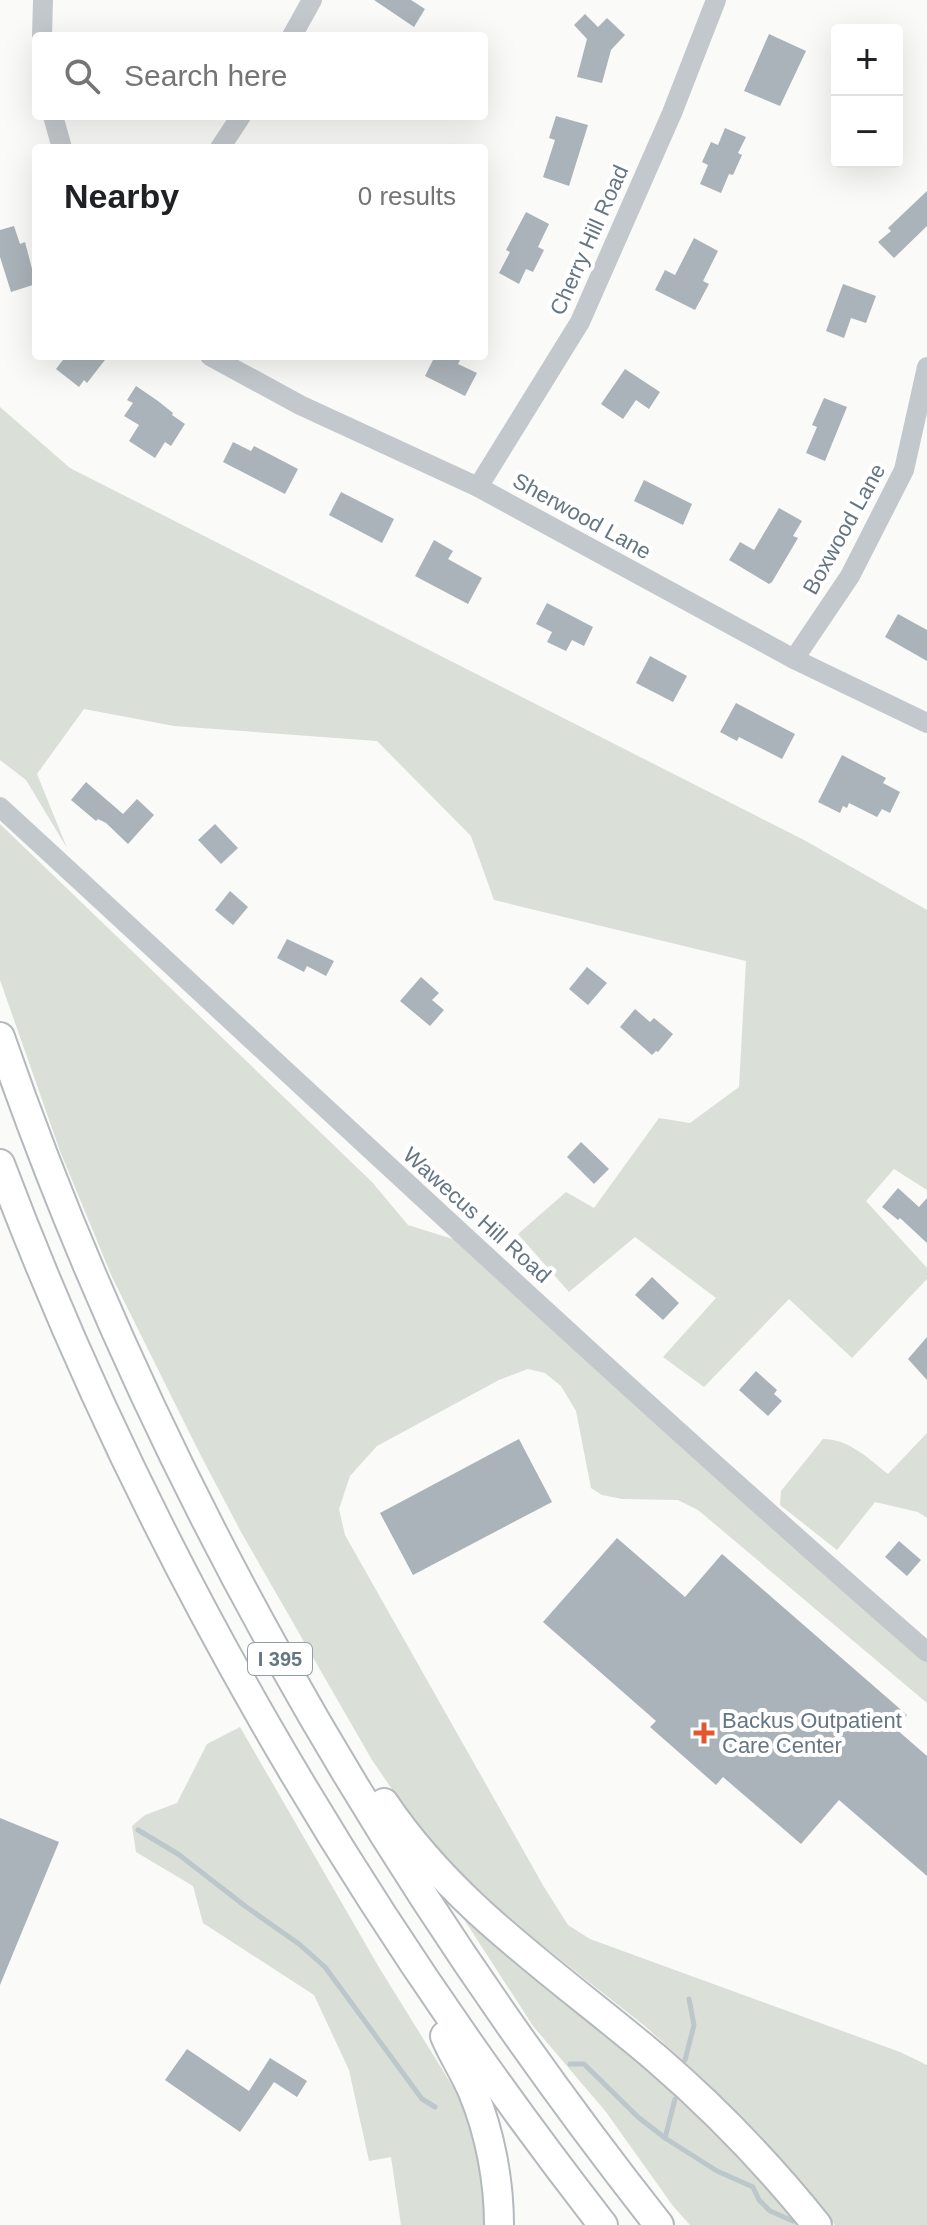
<!DOCTYPE html>
<html lang="en">
<head>
<meta charset="utf-8">
<style>
  body { margin:0; font-family:Arial,sans-serif; background:#f2f2f2; color:#202124 }
  .controls { position:absolute; right:24px; top:24px; display:grid; overflow:hidden; border-radius:8px; box-shadow:0 8px 32px #0002 }
  .controls button { width:72px; height:72px; display:grid; place-items:center; padding:0; border:0; border-bottom:2px solid #e0e0e0; background:#fff; color:#202124; font:40px sans-serif }
  .list { margin:0; padding:0; list-style:none }
  h2 { display:flex; justify-content:space-between; align-items:center; height:104px; margin:0; padding:0 32px; font-size:34px }
  h2 small { font-size:26px; font-weight:400; color:#757577 }
  .icon { flex:none; width:44px; height:44px; fill:none; stroke:currentColor; stroke-width:2; stroke-linecap:round; stroke-linejoin:round }
  .map { position:relative; flex:none; width:927px; height:2225px; overflow:hidden }
  .search { position:absolute; background:#fff; box-shadow:0 8px 32px #0002; left:32px; top:32px; width:456px; height:88px; display:flex; align-items:center; gap:20px; box-sizing:border-box; padding:0 28px; border-radius:8px; color:#757577; font-size:30px }
  .panel { position:absolute; background:#fff; box-shadow:0 8px 32px #0002; left:32px; top:144px; width:456px; height:216px; border-radius:8px }
  .map>svg:first-child { display:block }
</style>
</head>
<body>
<div class="map">
<svg width="927" height="2225" viewBox="0 0 927 2225">
  <rect width="100%" height="100%" fill="#fafaf8"/>
  <g fill="#dadfd7">
    <path d="M 0,407 L 70,468 L 804,840 L 927,910 L 927,1190 L 894,1169 L 866,1201 L 927,1268 L 927,1279 L 852,1358 L 789,1299 L 704,1387 L 663,1357 L 716,1298 L 635,1237 L 569,1292 L 518,1234 L 566,1192 L 594,1208 L 659,1118 L 690,1123 L 739,1087 L 746,961 L 494,900 L 471,836 L 377,741 L 174,726 L 84,709 L 37,774 L 67,848 L 26,780 L 0,760 Z"/>
    <path d="M 0,824 L 372,1182 L 408,1225 L 456,1240 L 927,1655 L 927,1703 L 698,1510 L 678,1500 L 622,1499 L 602,1495 L 591,1488 L 576,1411 L 561,1386 L 545,1373 L 528,1369 L 499,1380 L 377,1446 L 350,1476 L 339,1509 L 345,1535 L 544,1887 L 568,1925 L 590,1939 L 900,2052 L 927,2065 L 927,2225 L 835,2225 L 802,2183 L 701,2077 L 646,2027 L 514,1923 L 459,1870 L 416,1824 L 372,1760 L 241,1532 L 200,1454 L 112,1277 L 60,1151 L 0,980 Z"/>
    <path d="M 927,1433 L 927,1518 L 918,1512 L 875,1502 L 837,1550 L 780,1505 L 781,1491 L 823,1439 C 849,1439 869,1459 888,1474 Z"/>
    <path d="M 240,1727 L 380,1969 L 468,2111 L 483,2175 L 483,2225 L 401,2225 L 391,2157 L 369,2161 L 349,2070 L 314,1995 L 203,1923 L 193,1886 L 136,1852 L 132,1826 L 145,1815 L 177,1803 L 207,1744 Z"/>
    <path d="M 456,1907 L 681,2094 L 803,2225 L 690,2225 L 673,2206 L 606,2112 L 533,2026 Z"/>
  </g>
  <g fill="none" stroke-linecap="round" stroke-linejoin="round">
    <g stroke="#bbc7cb" stroke-width="5">
      <path d="M 138,1830 L 178,1854 L 245,1906 L 299,1944 L 325,1967 L 422,2099 L 435,2107"/>
      <path d="M 685,2060 L 694,2025 L 689,1999"/>
      <path d="M 570,2064 L 584,2064 L 638,2117 L 665,2138 L 717,2171 L 753,2187 L 759,2200 L 770,2211 L 793,2221"/>
      <path d="M 665,2138 L 675,2099"/>
    </g>
  </g>
  <g fill="#aab3b9">
    <path d="M 374,0 L 411,0 L 425,9 L 414,27 Z"/>
    <path d="M 585,14 L 598,27 L 607,18 L 625,35 L 611,50 L 602,83 L 577,77 L 587,39 L 574,25 Z"/>
    <path d="M 769,34 L 806,51 L 780,106 L 744,91 Z"/>
    <path d="M 556,116 L 588,125 L 569,186 L 543,177 L 555,140 L 549,138 Z"/>
    <path d="M 725,128 L 746,137 L 738,153 L 742,155 L 733,175 L 729,174 L 721,193 L 700,184 L 708,165 L 702,162 L 711,142 L 718,145 Z"/>
    <path d="M 927,191 L 927,226 L 894,258 L 878,242 L 891,231 L 888,228 Z"/>
    <path d="M 526,212 L 549,224 L 538,247 L 544,250 L 533,272 L 526,269 L 519,284 L 499,273 L 510,252 L 506,250 Z"/>
    <path d="M 14,226 L 20,244 L 25,242 L 36,284 L 11,292 L 0,257 L 0,230 Z"/>
    <path d="M 694,238 L 718,251 L 703,281 L 709,284 L 695,310 L 655,290 L 665,270 L 675,275 Z"/>
    <path d="M 843,284 L 876,296 L 866,323 L 851,318 L 844,338 L 826,331 Z"/>
    <path d="M 66,356 L 108,356 L 87,383 L 84,380 L 79,387 L 56,369 Z"/>
    <path d="M 435,356 L 462,356 L 458,364 L 477,373 L 465,396 L 425,376 Z"/>
    <path d="M 625,369 L 660,392 L 649,409 L 636,400 L 623,419 L 601,404 Z"/>
    <path d="M 136,386 L 158,401 L 173,413 L 172,415 L 185,424 L 171,446 L 165,442 L 155,458 L 129,441 L 139,425 L 124,416 L 133,403 L 127,400 Z"/>
    <path d="M 824,398 L 847,407 L 825,461 L 806,453 L 817,427 L 812,425 Z"/>
    <path d="M 233,442 L 251,451 L 254,446 L 298,469 L 285,494 L 223,462 Z"/>
    <path d="M 644,480 L 692,504 L 683,525 L 634,501 Z"/>
    <path d="M 341,492 L 394,519 L 382,543 L 329,515 Z"/>
    <path d="M 779,508 L 802,521 L 793,536 L 798,538 L 772,582 L 769,584 L 729,560 L 740,542 L 754,550 Z"/>
    <path d="M 434,540 L 453,551 L 448,559 L 482,578 L 468,604 L 415,576 Z"/>
    <path d="M 547,603 L 593,627 L 584,646 L 572,640 L 566,651 L 547,642 L 552,632 L 536,624 Z"/>
    <path d="M 898,614 L 927,630 L 927,661 L 885,637 Z"/>
    <path d="M 650,656 L 687,676 L 673,702 L 636,683 Z"/>
    <path d="M 736,703 L 795,734 L 782,759 L 739,737 L 737,741 L 720,732 Z"/>
    <path d="M 842,755 L 886,778 L 883,783 L 900,792 L 890,813 L 882,809 L 877,817 L 849,803 L 847,808 L 843,806 L 840,813 L 818,802 Z"/>
    <path d="M 86,782 L 123,814 L 137,799 L 154,815 L 128,844 L 106,823 L 98,819 L 96,821 L 71,800 Z"/>
    <path d="M 215,824 L 238,848 L 221,864 L 198,840 Z"/>
    <path d="M 230,891 L 248,907 L 233,925 L 215,910 Z"/>
    <path d="M 287,939 L 334,961 L 326,976 L 307,966 L 304,972 L 277,958 Z"/>
    <path d="M 587,967 L 607,983 L 588,1005 L 569,989 Z"/>
    <path d="M 421,977 L 439,993 L 432,1000 L 444,1010 L 430,1026 L 400,1001 Z"/>
    <path d="M 635,1009 L 650,1022 L 654,1018 L 673,1034 L 658,1052 L 656,1051 L 652,1055 L 620,1027 Z"/>
    <path d="M 581,1142 L 609,1169 L 594,1184 L 567,1157 Z"/>
    <path d="M 898,1188 L 919,1207 L 927,1198 L 927,1243 L 900,1218 L 898,1220 L 882,1207 Z"/>
    <path d="M 652,1277 L 679,1303 L 663,1320 L 635,1295 Z"/>
    <path d="M 927,1337 L 927,1380 L 908,1359 Z"/>
    <path d="M 756,1371 L 777,1390 L 774,1394 L 782,1401 L 768,1416 L 739,1390 Z"/>
    <path d="M 519,1439 L 552,1502 L 413,1575 L 380,1513 Z"/>
    <path d="M 617,1538 L 685,1597 L 722,1554 L 907,1715 L 896,1729 L 927,1756 L 927,1876 L 839,1800 L 801,1844 L 723,1777 L 716,1785 L 650,1727 L 656,1721 L 543,1622 Z"/>
    <path d="M 899,1541 L 921,1560 L 907,1576 L 885,1557 Z"/>
    <path d="M 0,1818 L 59,1842 L 0,1985 Z"/>
    <path d="M 187,2049 L 249,2091 L 270,2058 L 307,2081 L 297,2097 L 274,2082 L 240,2132 L 165,2080 Z"/>
  </g>
  <g fill="none" stroke-linecap="round" stroke-linejoin="round">
    <defs>
      <g id="highway">
        <path d="M 0,1037 C 149,1467 378,1868 659,2225"/>
        <path d="M 0,1164 C 144,1546 353,1904 603,2225"/>
        <path d="M 384,1803 C 454,1908 562,1978 657,2059 C 715,2109 769,2165 817,2225"/>
        <path d="M 445,2036 C 453,2055 465,2073 473,2092 C 490,2133 499,2181 499,2225"/>
      </g>
    </defs>
    <use href="#highway" stroke="#b4b9bd" stroke-width="32"/>
    <g stroke="#c3c8cc" stroke-width="20">
      <path d="M 42,36 L 43,0"/>
      <path d="M 292,36 L 312,0"/>
      <path d="M 53,116 L 62,148"/>
      <path d="M 220,148 L 241,116"/>
      <path d="M 210,356 L 300,405 L 478,487 L 794,659 L 927,723"/>
      <path d="M 478,487 L 580,322 L 672,113 L 716,0"/>
      <path d="M 794,659 L 850,576 L 904,470 L 927,367"/>
      <path d="M 0,807 C 308,1090 612,1378 927,1652"/>
    </g>
    <use href="#highway" stroke="#fff" stroke-width="28"/>
  </g>
  <path fill="#e4572e" stroke="#fff" stroke-width="3" d="M700 1721h8v8h8v8h-8v8h-8v-8h-8v-8h8z"/>
  <g text-anchor="middle" dominant-baseline="central" stroke-width="8" stroke-linejoin="round" paint-order="stroke">
    <rect fill="#fff" stroke="#939fa8" stroke-width="2" x="248" y="1643" width="64" height="32" rx="6"/>
    <g font-size="20" font-weight="bold" fill="#657683">
      <text x="280" y="1659">I 395</text>
    </g>
    <g font-size="22" fill="#657683" stroke="#fff">
      <text transform="translate(589 240) rotate(-66)">Cherry Hill Road</text>
      <text transform="translate(582 516) rotate(29)">Sherwood Lane</text>
      <text transform="translate(844 529) rotate(-61)">Boxwood Lane</text>
      <text transform="translate(477 1215) rotate(42)">Wawecus Hill Road</text>
    </g>
    <g font-size="22" fill="#657683" stroke="#fff" text-anchor="start">
      <text x="722" y="1720">Backus Outpatient<tspan x="722" dy="25">Care Center</tspan></text>
    </g>
  </g>
</svg>
<div class="controls">
<button>+</button>
<button>−</button>
</div>
<div class="search"><svg class="icon" aria-label="search" viewBox="0 0 24 24"><circle cx="10" cy="10" r="6"/><path d="M15 15l6 6"/></svg>Search here</div>
<section class="panel">
<h2>Nearby<small>0 results</small></h2>
<ul class="list">
</ul>
</section>
</div>
</body>
</html>
